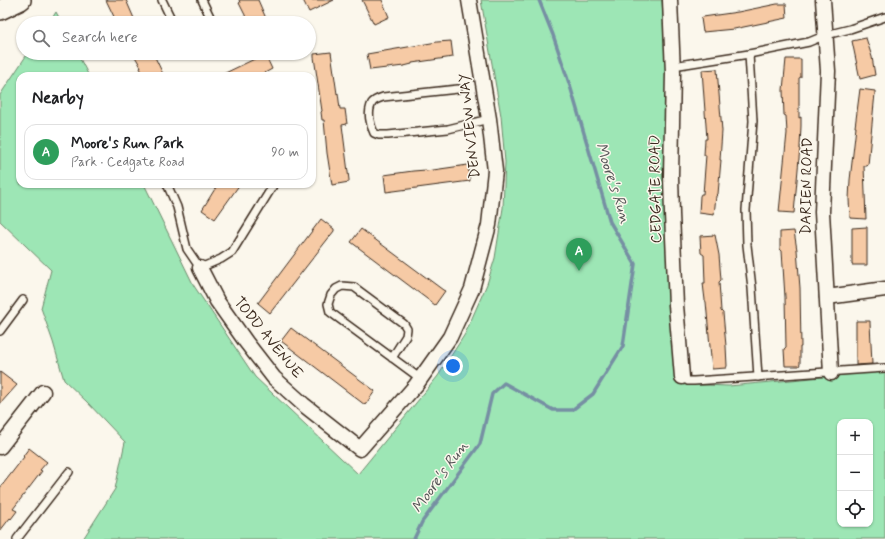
<!DOCTYPE html>
<html lang="en">
<head>
<meta charset="utf-8">
<style>
  body { margin:0; font-family:Mynerve,sans-serif; background:#f2f2f2; color:#202124 }
  .controls { position:absolute; right:12px; bottom:12px; display:grid; overflow:hidden; border-radius:8px; box-shadow:0 1px 3px #0004 }
  .controls button { width:36px; height:36px; display:grid; place-items:center; padding:0; border:0; border-bottom:1px solid #e0e0e0; background:#fff; color:#202124; font:20px sans-serif }
  .you { position:absolute; left:453px; top:366px; width:14px; height:14px; margin:-10px; border:3px solid #fff; border-radius:50%; background:#1a73e8; box-shadow:0 0 0 6px #1a73e833 }
  .badge { display:grid; place-items:center; width:26px; height:26px; border-radius:50%; background:#db2777; color:#fff; font-size:13px; font-weight:700 }
  .pin { position:absolute; translate:-50% -33px; filter:drop-shadow(0 1px 2px #0008) }
  .pin::after { content:''; position:absolute; top:21px; width:14px; height:12px; background:inherit; clip-path:polygon(0 0,100% 0,50% 100%) }
  .list { margin:0; padding:0; list-style:none }
  h2 { display:flex; justify-content:space-between; align-items:center; height:52px; margin:0; padding:0 16px; font-size:17px }
  h2 small { font-size:13px; font-weight:400; color:#757577 }
  .list li { display:grid; grid-template-columns:26px 1fr auto; gap:12px; align-items:center; box-sizing:border-box; height:56px; margin:0 8px 8px; padding:0 8px; border:1px solid #e0e0e0; border-radius:12px }
  .list b { display:block; font-size:15px; white-space:nowrap }
  .list p { margin:0; font-size:13px; white-space:nowrap; color:#757577 }
  .list em { font-size:13px; font-style:normal; color:#757577 }
  .icon { flex:none; width:22px; height:22px; fill:none; stroke:currentColor; stroke-width:2; stroke-linecap:round; stroke-linejoin:round }
  .map { position:relative; flex:none; width:885px; height:539px; overflow:hidden }
  .search { position:absolute; background:#fff; box-shadow:0 1px 3px #0004; left:16px; top:16px; width:300px; height:44px; display:flex; align-items:center; gap:10px; box-sizing:border-box; padding:0 14px; border-radius:22px; color:#757577; font-size:15px }
  .panel { position:absolute; background:#fff; box-shadow:0 1px 3px #0004; left:16px; top:72px; width:300px; height:116px; border-radius:12px }
  .map>svg:first-child { display:block }
</style>
</head>
<body>
<div class="map">
<svg width="885" height="539" viewBox="0 0 885 539">
  <rect width="100%" height="100%" fill="#fbf7ec"/>
  <filter id="ink" filterUnits="userSpaceOnUse"><feTurbulence type="fractalNoise" baseFrequency=".025" numOctaves="2"/><feDisplacementMap in="SourceGraphic" scale="8" xChannelSelector="R" yChannelSelector="G"/><feConvolveMatrix kernelMatrix="1 2 1 2 8 2 1 2 1" color-interpolation-filters="sRGB"/></filter>
  <g filter="url(#ink)">
    <g fill="#9de6b5" stroke="#6c886a" fill-rule="evenodd">
      <path d="M 481,0 L 662,0 L 668,90 L 665,169 L 679,384 L 729,386 L 885,371 L 885,539 L 83,539 L 115,489 L 125,442 L 87,402 L 64,380 L 53,342 L 41,308 L 51,270 L 0,221 L 0,95 L 28,53 L 77,53 L 89,76 L 20,76 L 20,184 L 144,184 L 194,286 L 255,377 L 358,474 L 438,376 L 465,334 L 487,284 L 495,258 L 503,208 L 505,162 L 501,116 ZM 840,422 L 870,422 L 870,524 L 840,524 Z"/>
      <path d="M 56,12 L 62,23 L 49,23 Z"/>
    </g>
    <g fill="none" stroke-linecap="round" stroke-linejoin="round">
      <path stroke="#768fa3" stroke-width="3.5" d="M 414,539 L 422,522 L 480,444 L 492,394 L 504,383 L 553,410 L 572,410 L 593,394 L 623,346 L 635,264 L 610,222 L 571,89 L 553,35 L 539,0"/>
    </g>
    <g fill="#f6caa5" stroke="#3b2a1e">
      <path d="M 106,0 L 126,0 L 136,23 L 117,23 Z"/>
      <path d="M 239,0 L 258,0 L 268,23 L 249,23 L 239,3 L 240,3 Z"/>
      <path d="M 303,0 L 334,0 L 309,12 Z"/>
      <path d="M 362,0 L 382,0 L 389,17 L 374,24 Z"/>
      <path d="M 777,4 L 786,4 L 787,18 L 734,29 L 703,32 L 701,18 L 703,17 L 738,12 Z"/>
      <path d="M 866,38 L 872,57 L 875,75 L 860,79 L 852,41 Z"/>
      <path d="M 451,41 L 453,57 L 412,63 L 412,64 L 404,66 L 370,70 L 367,54 L 437,42 Z"/>
      <path d="M 331,52 L 337,94 L 338,93 L 340,109 L 345,109 L 347,124 L 342,125 L 349,180 L 349,182 L 332,185 L 327,153 L 324,120 L 322,120 L 321,112 L 322,111 L 314,57 L 314,54 Z"/>
      <path d="M 133,53 L 153,53 L 164,76 L 144,76 L 140,68 L 141,67 Z"/>
      <path d="M 265,54 L 272,69 L 259,76 L 219,76 Z"/>
      <path d="M 786,59 L 801,59 L 801,77 L 799,78 L 799,118 L 801,117 L 801,126 L 800,147 L 794,213 L 779,212 L 787,133 L 786,116 L 784,115 L 783,90 Z"/>
      <path d="M 717,69 L 722,131 L 720,160 L 721,160 L 718,194 L 716,196 L 714,215 L 699,213 L 700,196 L 701,194 L 703,194 L 706,155 L 704,155 L 705,139 L 707,139 L 702,70 Z"/>
      <path d="M 860,89 L 875,91 L 875,93 L 868,165 L 867,166 L 864,166 L 866,219 L 850,218 L 849,199 L 850,180 L 856,127 L 855,127 Z"/>
      <path d="M 468,165 L 470,181 L 386,192 L 384,175 L 413,171 L 426,170 L 426,171 Z"/>
      <path d="M 218,184 L 240,184 L 215,219 L 202,210 Z"/>
      <path d="M 321,219 L 334,229 L 334,231 L 270,313 L 258,303 Z"/>
      <path d="M 867,227 L 867,265 L 852,265 L 852,228 Z"/>
      <path d="M 361,229 L 443,290 L 445,291 L 435,305 L 351,242 Z"/>
      <path d="M 794,231 L 797,250 L 800,288 L 801,347 L 800,347 L 800,364 L 799,366 L 785,366 L 784,349 L 786,347 L 785,297 L 782,251 L 780,249 L 780,232 Z"/>
      <path d="M 715,235 L 719,255 L 721,280 L 719,282 L 721,311 L 723,313 L 726,346 L 727,366 L 726,368 L 712,369 L 706,302 L 705,300 L 704,292 L 703,283 L 705,283 L 704,255 L 701,253 L 700,237 L 700,236 Z"/>
      <path d="M 856,321 L 870,321 L 870,323 L 872,364 L 856,365 Z"/>
      <path d="M 291,328 L 375,391 L 365,405 L 281,341 Z"/>
      <path d="M 0,372 L 17,385 L 0,404 Z"/>
      <path d="M 29,448 L 47,462 L 40,470 L 42,471 L 13,509 L 17,511 L 11,519 L 10,518 L 0,531 L 0,488 L 24,457 L 23,456 Z"/>
    </g>
    <g fill="none" stroke-linecap="round" stroke-linejoin="round">
      <defs>
        <g id="lane">
          <path d="M 162,0 L 173,23"/>
          <path d="M 202,0 L 213,23"/>
          <path d="M 749,54 L 753,121 L 746,210 L 747,245 L 752,288 L 758,377"/>
          <path d="M 673,66 L 749,54 L 809,42 L 826,35 L 850,29 L 885,17"/>
          <path d="M 458,89 L 383,97 C 380,98 374,100 372,103 C 367,112 370,125 374,133 L 379,135 L 388,135 L 448,129 L 489,119"/>
          <path d="M 167,184 L 177,207 L 187,249 L 200,268 L 221,259 L 232,252 L 274,184"/>
          <path d="M 0,331 L 23,300"/>
          <path d="M 392,358 L 406,336 L 407,329 L 404,324 L 354,287 L 342,286 L 336,289 L 331,295 L 328,304 L 330,312 L 421,379"/>
          <path d="M 682,377 L 688,381 L 694,381 L 885,368"/>
          <path d="M 17,539 L 69,472"/>
        </g>
        <g id="street">
          <path d="M 670,0 L 673,73 L 671,176 L 672,214 L 676,305 L 682,377"/>
          <path d="M 823,0 L 828,71 L 822,212 L 831,373"/>
          <path d="M 200,268 L 217,301 L 246,342 L 274,378 L 304,405 L 360,449 L 416,385 L 450,337 L 472,289 L 489,225 L 495,171 L 489,119 L 469,0"/>
          <path d="M 827,297 L 885,289"/>
          <path d="M 0,447 L 43,392"/>
        </g>
        <path id="secondary" d="M 0,10 L 21,0"/>
      </defs>
      <use href="#lane" stroke="#3b2a1e" stroke-width="10"/>
      <use href="#street" stroke="#3b2a1e" stroke-width="17"/>
      <use href="#secondary" stroke="#3b2a1e" stroke-width="22"/>
      <use href="#lane" stroke="#fbf7ec" stroke-width="7"/>
      <use href="#street" stroke="#fbf7ec" stroke-width="14"/>
      <use href="#secondary" stroke="#fbf7ec" stroke-width="19"/>
    </g>
  </g>
  <g text-anchor="middle" dominant-baseline="central" stroke-width="3" stroke-linejoin="round" paint-order="stroke">
    <g font-size="15" fill="#3b2a1e" stroke="#fbf7ec">
      <text transform="translate(470 126) rotate(-96)">DENVIEW WAY</text>
      <text transform="translate(807 186) rotate(-89)">DARIEN ROAD</text>
      <text transform="translate(656 189) rotate(-91)">CEDGATE ROAD</text>
      <text transform="translate(268 338) rotate(51)">TODD AVENUE</text>
    </g>
    <g font-size="16" font-style="italic" fill="#545456" stroke="#fbf7ec">
      <text transform="translate(613 183) rotate(72)">Moore's Run</text>
      <text transform="translate(440 477) rotate(-54)">Moore's Run</text>
    </g>
  </g>
</svg>
<div class="controls">
<button>+</button>
<button>−</button>
<button><svg class="icon" aria-label="locate" viewBox="0 0 24 24"><circle cx="12" cy="12" r="6"/><path d="M12 2v4M12 18v4M2 12h4M18 12h4"/></svg></button>
</div>
<div class="you"></div>
<div class="pin badge" style="left:579px;top:271px;background:#2e9e5b">A</div>
<div class="search"><svg class="icon" aria-label="search" viewBox="0 0 24 24"><circle cx="10" cy="10" r="6"/><path d="M15 15l6 6"/></svg>Search here</div>
<section class="panel">
<h2>Nearby<small></small></h2>
<ul class="list">
<li><span class="badge" style="background:#2e9e5b">A</span><div><b>Moore's Run Park</b><p>Park · Cedgate Road</p></div><em>90 m</em></li>
</ul>
</section>
</div>
</body>
</html>
